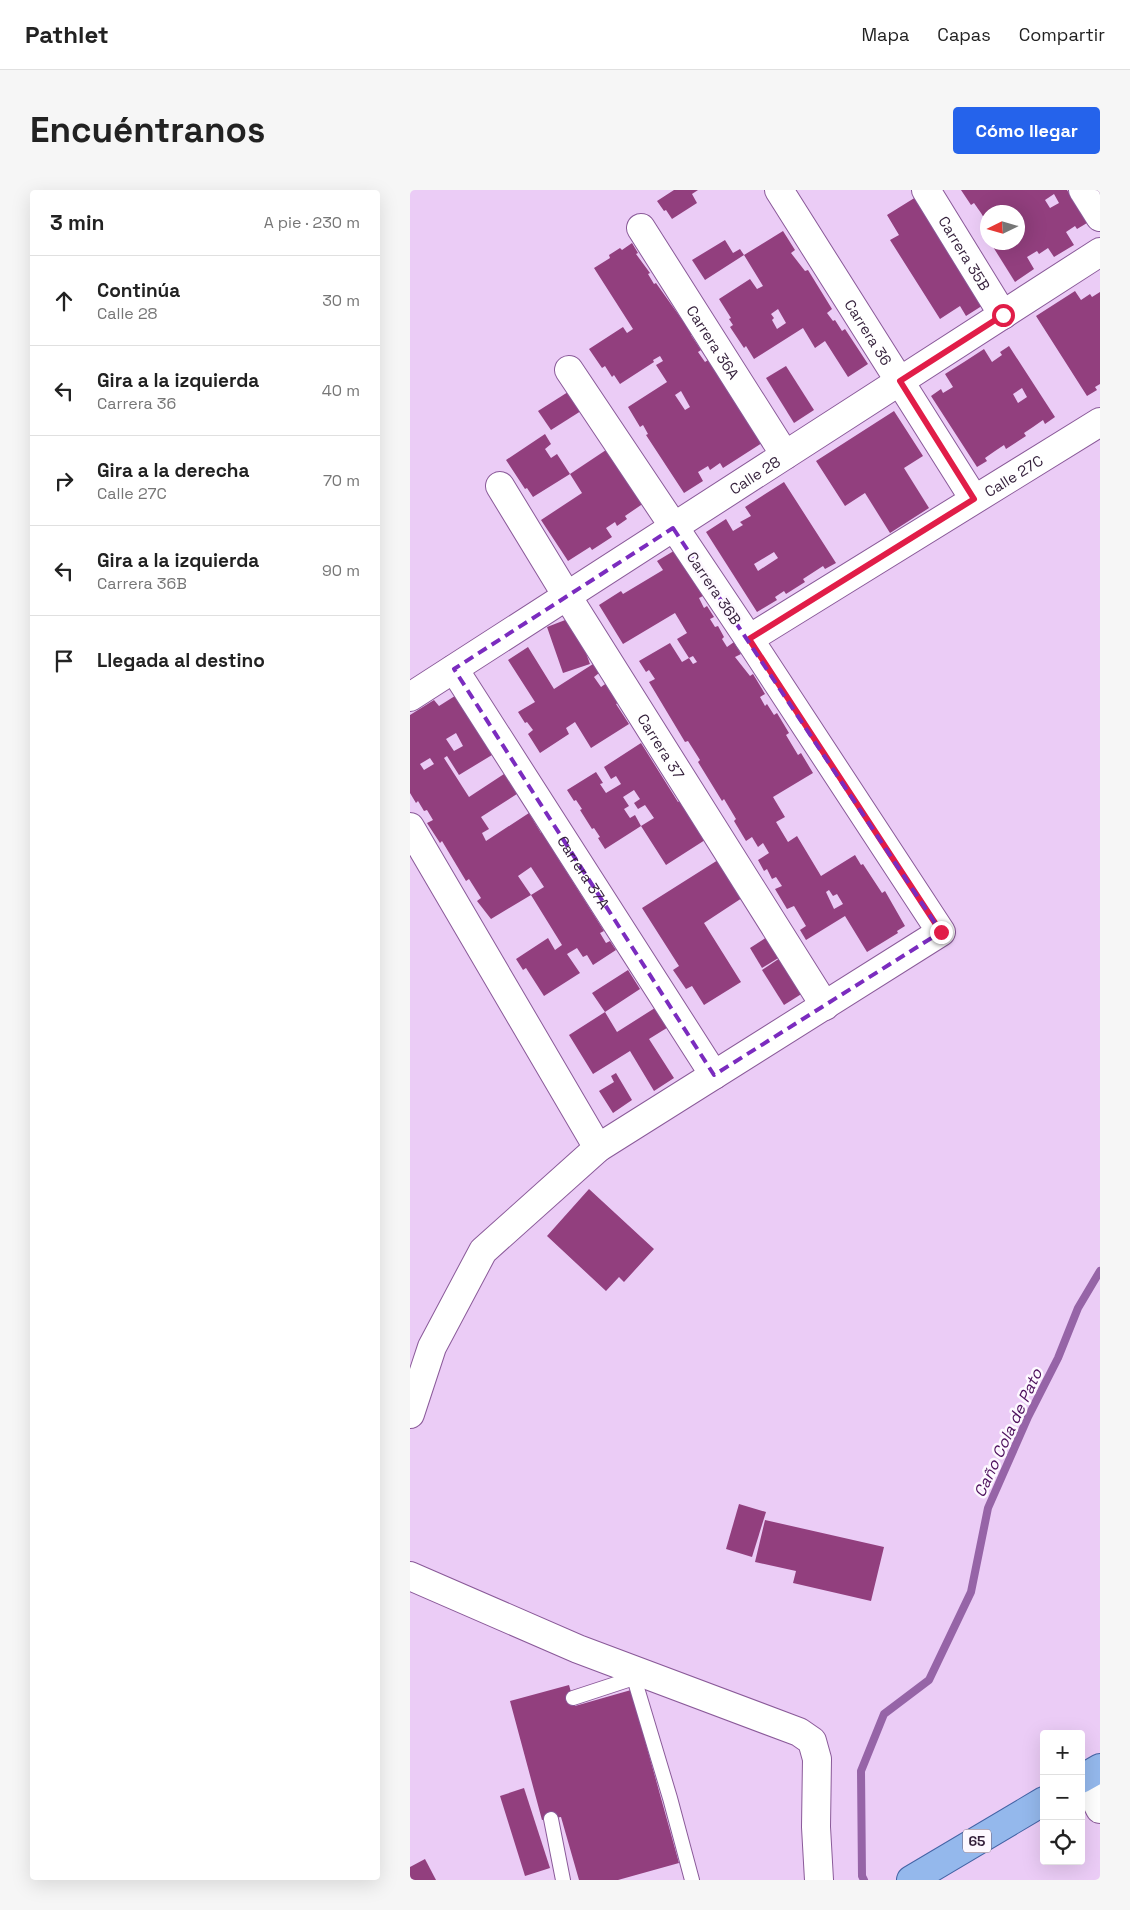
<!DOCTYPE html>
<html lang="es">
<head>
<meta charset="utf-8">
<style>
  body { margin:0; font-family:"Space Grotesk",sans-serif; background:#f6f6f6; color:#222 }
  .controls { position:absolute; right:15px; bottom:15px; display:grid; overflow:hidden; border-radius:5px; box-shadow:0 5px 20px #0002 }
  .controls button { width:45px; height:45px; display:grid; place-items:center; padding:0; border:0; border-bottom:1px solid #e0e0e0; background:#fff; color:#222; font:25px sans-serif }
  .compass { position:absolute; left:570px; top:15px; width:45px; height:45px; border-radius:50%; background:#fff; box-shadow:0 5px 20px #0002; rotate:265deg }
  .stop { position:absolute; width:15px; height:15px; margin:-11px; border:4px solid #e11d48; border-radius:50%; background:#fff }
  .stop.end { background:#e11d48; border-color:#fff; box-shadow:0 1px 5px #0008 }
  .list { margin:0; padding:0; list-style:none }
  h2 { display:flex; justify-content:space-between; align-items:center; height:65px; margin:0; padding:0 20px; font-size:21px }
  h2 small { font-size:16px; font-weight:400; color:#767676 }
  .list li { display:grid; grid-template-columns:32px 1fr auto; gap:15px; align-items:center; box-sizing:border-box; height:90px; padding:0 20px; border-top:1px solid #e0e0e0 }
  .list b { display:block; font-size:19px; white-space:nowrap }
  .list p { margin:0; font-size:16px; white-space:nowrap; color:#767676 }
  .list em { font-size:16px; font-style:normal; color:#767676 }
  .icon { flex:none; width:28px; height:28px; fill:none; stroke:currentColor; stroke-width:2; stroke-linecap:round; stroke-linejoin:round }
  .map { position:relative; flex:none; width:690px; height:1690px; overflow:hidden; border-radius:5px }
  header { display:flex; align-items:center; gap:30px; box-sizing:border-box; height:70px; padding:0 25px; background:#fff; border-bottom:1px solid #e0e0e0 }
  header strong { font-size:24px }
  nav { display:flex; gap:28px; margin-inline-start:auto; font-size:18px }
  .intro { display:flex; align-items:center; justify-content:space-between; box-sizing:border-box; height:120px; padding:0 30px }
  h1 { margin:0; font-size:35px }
  .button { padding:12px 22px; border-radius:5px; background:#2563eb; color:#fff; font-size:18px; font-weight:700 }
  main { display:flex; gap:30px; padding:0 30px }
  aside { flex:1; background:#fff; border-radius:5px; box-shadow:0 5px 20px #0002 }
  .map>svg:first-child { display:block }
</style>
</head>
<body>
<header>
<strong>Pathlet</strong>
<nav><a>Mapa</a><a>Capas</a><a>Compartir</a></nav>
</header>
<div class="intro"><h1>Encuéntranos</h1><a class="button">Cómo llegar</a></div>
<main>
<aside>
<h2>3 min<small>A pie · 230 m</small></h2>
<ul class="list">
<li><svg class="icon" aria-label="ahead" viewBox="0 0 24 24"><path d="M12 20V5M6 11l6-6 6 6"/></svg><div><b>Continúa</b><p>Calle 28</p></div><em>30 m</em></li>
<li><svg class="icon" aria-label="left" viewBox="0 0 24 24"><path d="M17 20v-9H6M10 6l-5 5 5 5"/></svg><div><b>Gira a la izquierda</b><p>Carrera 36</p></div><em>40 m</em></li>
<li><svg class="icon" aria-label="right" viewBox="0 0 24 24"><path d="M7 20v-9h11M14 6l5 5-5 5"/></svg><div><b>Gira a la derecha</b><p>Calle 27C</p></div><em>70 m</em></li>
<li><svg class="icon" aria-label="left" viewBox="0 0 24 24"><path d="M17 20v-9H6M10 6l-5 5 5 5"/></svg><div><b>Gira a la izquierda</b><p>Carrera 36B</p></div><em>90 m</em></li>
<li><svg class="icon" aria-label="arrive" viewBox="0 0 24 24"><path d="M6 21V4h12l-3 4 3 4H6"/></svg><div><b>Llegada al destino</b></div></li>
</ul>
</aside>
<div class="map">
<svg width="690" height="1690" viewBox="0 0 690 1690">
  <rect width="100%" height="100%" fill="#ebccf6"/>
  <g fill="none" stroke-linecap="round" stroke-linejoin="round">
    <path stroke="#9664a7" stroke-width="8" d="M 454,1690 L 452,1686 L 451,1581 L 474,1524 L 519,1490 L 561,1402 L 578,1318 L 618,1227 L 648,1168 L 668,1118 L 690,1081"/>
  </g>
  <g fill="#923f7e" fill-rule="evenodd">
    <path d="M 264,0 L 288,0 L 282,4 L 287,13 L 262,29 L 256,20 L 254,21 L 247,11 Z"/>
    <path d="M 551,0 L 657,0 L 677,33 L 667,39 L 665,36 L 656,42 L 664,55 L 644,67 L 638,58 L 629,64 L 627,61 L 617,67 L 624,79 L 605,92 L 580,52 L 608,52 L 608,22 L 578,22 L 578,41 L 573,35 L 577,33 L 571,23 L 564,13 L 561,15 ZM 644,4 L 649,13 L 640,18 L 635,10 Z"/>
    <path d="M 506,7 L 578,112 L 556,126 L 550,116 L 530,129 L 480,50 L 489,45 L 477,25 Z"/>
    <path d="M 373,41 L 385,60 L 381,63 L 395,81 L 398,80 L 422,119 L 417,123 L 423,131 L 425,130 L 432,141 L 435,139 L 458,174 L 438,187 L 415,151 L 405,158 L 393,138 L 344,169 L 336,156 L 334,158 L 320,137 L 323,135 L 319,129 L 321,128 L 309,109 L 340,89 L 347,99 L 353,96 L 334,65 ZM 368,119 L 376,133 L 367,139 L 362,130 L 364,128 L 361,124 Z"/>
    <path d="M 315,50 L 323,63 L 330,59 L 334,65 L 295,90 L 282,70 Z"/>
    <path d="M 222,53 L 228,63 L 226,64 L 240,83 L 238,84 L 244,94 L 246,93 L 273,131 L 276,129 L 285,143 L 281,145 L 291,160 L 288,162 L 295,172 L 298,170 L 304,179 L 307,178 L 311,189 L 317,199 L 319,197 L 352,253 L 313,278 L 310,273 L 300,280 L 298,276 L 288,282 L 293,291 L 274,303 L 236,245 L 238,244 L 233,235 L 230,237 L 218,217 L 257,192 L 246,175 L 253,171 L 250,166 L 243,170 L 244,172 L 210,194 L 204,185 L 202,187 L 195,176 L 192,178 L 179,159 L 213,137 L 217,143 L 223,139 L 184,78 L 200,68 L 199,65 L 210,58 L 212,60 ZM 271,201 L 280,217 L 275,220 L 265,205 Z"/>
    <path d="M 665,101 L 671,110 L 680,104 L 682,107 L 690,102 L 690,194 L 685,197 L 687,200 L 677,206 L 626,126 Z"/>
    <path d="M 599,156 L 645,227 L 635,234 L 633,230 L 623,237 L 614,243 L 616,246 L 596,259 L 594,255 L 585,261 L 575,268 L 577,271 L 567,277 L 521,206 L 531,199 L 533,203 L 543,197 L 535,184 L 554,172 L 574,159 L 582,172 L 592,165 L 590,162 ZM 612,198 L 617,207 L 608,213 L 603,204 Z"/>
    <path d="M 376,176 L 404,220 L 384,233 L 356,188 Z"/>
    <path d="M 158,202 L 171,221 L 141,240 L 128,221 Z"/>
    <path d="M 484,221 L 513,266 L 494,278 L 519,318 L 480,343 L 455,303 L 435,316 L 406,271 Z"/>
    <path d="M 135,244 L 141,254 L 135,259 L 141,268 L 147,264 L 160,284 L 196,260 L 202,270 L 205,268 L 234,313 L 215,326 L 217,329 L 207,336 L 205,332 L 196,338 L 202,347 L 182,360 L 180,357 L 158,371 L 131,330 L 172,303 L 160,284 L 123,307 L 117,298 L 115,299 L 96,270 Z"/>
    <path d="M 374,292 L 426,373 L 415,379 L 413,376 L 393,389 L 395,392 L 376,404 L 374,401 L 365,407 L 367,410 L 347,422 L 296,342 L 316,329 L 323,341 L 333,335 L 330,332 L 341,326 L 335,317 ZM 364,362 L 368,368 L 348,381 L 344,374 Z"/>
    <path d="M 267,359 L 295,405 L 289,408 L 294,418 L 297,416 L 304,427 L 300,429 L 305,437 L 308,436 L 314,447 L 312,449 L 317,457 L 324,452 L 331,464 L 325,467 L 340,486 L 343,484 L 355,504 L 350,507 L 355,516 L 357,514 L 364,525 L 367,523 L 379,543 L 376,545 L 388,565 L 391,563 L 403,583 L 363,607 L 375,627 L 366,632 L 378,652 L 387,646 L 411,686 L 445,665 L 451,675 L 453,674 L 472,703 L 475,701 L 495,736 L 487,741 L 488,743 L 457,762 L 435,726 L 396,750 L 390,740 L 396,736 L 384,716 L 377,719 L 365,699 L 372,696 L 366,687 L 362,689 L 357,679 L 354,681 L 348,670 L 359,663 L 353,653 L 348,657 L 342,647 L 336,651 L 324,631 L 326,629 L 314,609 L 312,611 L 288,572 L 290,570 L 278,551 L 275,552 L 239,492 L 245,489 L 239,480 L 236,482 L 229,471 L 260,453 L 272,472 L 279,468 L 283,474 L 287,472 L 283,466 L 279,468 L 267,449 L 277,443 L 265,423 L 213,454 L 189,415 L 211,401 L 213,404 L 253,380 L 247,371 ZM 419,700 L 423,706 L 427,704 L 433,714 L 424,719 L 416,702 Z"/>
    <path d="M 163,427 L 180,474 L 153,483 L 137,437 Z"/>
    <path d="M 118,457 L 144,499 L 183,474 L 189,483 L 184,487 L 191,497 L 198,492 L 210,512 L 206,514 L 219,534 L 181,558 L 165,532 L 156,538 L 159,544 L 130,563 L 118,544 L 123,540 L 117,532 L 115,533 L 108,522 L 125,512 L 98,470 Z"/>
    <path d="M 48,504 L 73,543 L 70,545 L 82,565 L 49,585 L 37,566 L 34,568 L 59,607 L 94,584 L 101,594 L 104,592 L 110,602 L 71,627 L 79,639 L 72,643 L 76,651 L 119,623 L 131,643 L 135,641 L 147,660 L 144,662 L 194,741 L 190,743 L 196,753 L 200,751 L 206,760 L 183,775 L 177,765 L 173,767 L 167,758 L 157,764 L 170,783 L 134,806 L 116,778 L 113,780 L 106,769 L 138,748 L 145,760 L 152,755 L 121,705 L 134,697 L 121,677 L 108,686 L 121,705 L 81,729 L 67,711 L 71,708 L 59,689 L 56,691 L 32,651 L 30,653 L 17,633 L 23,630 L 17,620 L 14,621 L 8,611 L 6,613 L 0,603 L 0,525 L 24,510 L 29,516 ZM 46,543 L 53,556 L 44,561 L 36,549 ZM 20,568 L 24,574 L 14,580 L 10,574 Z"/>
    <path d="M 231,553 L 268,612 L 273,609 L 295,650 L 256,675 L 231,636 L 244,628 L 235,615 L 228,619 L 224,613 L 230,609 L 224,600 L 213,607 L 219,616 L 214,619 L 220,628 L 225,625 L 231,636 L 195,659 L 188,648 L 190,647 L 184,638 L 182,639 L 170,620 L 172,619 L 166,610 L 164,611 L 157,600 L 186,582 L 193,593 L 190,594 L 196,603 L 211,594 L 206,586 L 201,589 L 194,577 Z"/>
    <path d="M 308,670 L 332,708 L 294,733 L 331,792 L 294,815 L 282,796 L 276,799 L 263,780 L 269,776 L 232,718 Z"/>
    <path d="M 357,747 L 370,767 L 352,778 L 340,758 Z"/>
    <path d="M 370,768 L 393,803 L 374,815 L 352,780 Z"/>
    <path d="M 218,780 L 230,799 L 195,822 L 207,842 L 248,816 L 260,836 L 239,849 L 264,888 L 244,901 L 220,861 L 183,884 L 159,845 L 195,822 L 182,803 Z"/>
    <path d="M 206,883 L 222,910 L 203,923 L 189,901 L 204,892 L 201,886 Z"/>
    <path d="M 179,999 L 244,1059 L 214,1092 L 209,1087 L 196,1101 L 137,1046 Z"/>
    <path d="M 329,1314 L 356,1322 L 342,1367 L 316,1359 Z"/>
    <path d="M 355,1330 L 474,1357 L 461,1411 L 383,1393 L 386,1381 L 345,1372 Z"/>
    <path d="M 159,1495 L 165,1516 L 221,1500 L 269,1673 L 208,1690 L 169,1690 L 151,1627 L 132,1630 L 100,1511 Z"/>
    <path d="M 114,1598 L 140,1678 L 115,1686 L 90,1606 Z"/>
    <path d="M 15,1669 L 26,1690 L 0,1690 L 0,1677 Z"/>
  </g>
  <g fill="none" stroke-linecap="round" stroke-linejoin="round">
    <defs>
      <g id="service">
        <path d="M 163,1508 L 224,1488 L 260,1608 L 282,1690"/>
        <path d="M 141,1629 L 153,1690"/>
      </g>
      <g id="minor">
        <path id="s1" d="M 369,0 L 564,309"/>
        <path id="s2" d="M 516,0 L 593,125"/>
        <path d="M 673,0 L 690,27"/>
        <path id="s3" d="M 231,38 L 375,265"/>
        <path id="s4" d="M 90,296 L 157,406 L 415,816"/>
        <path id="s5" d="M 339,449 L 690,232"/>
        <path id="s6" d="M 44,479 L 304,885"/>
        <path id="s7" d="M 0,507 L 690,62"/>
        <path d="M 0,637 L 188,958"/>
        <path d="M 0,1224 L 22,1157 L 73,1061 L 188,958 L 531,742 L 339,449 L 159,180"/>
        <path d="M 0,1386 L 168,1459 L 389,1542 L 402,1551 L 407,1569 L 406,1637 L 409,1690"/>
        <path d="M 674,1587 L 690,1619"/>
      </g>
      <g id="primary">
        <path d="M 671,1589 L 690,1578"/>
        <path d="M 501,1690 L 634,1611"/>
      </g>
    </defs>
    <use href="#service" stroke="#8a5a99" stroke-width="16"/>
    <use href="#minor" stroke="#8a5a99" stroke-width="30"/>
    <use href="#primary" stroke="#4464a5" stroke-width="30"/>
    <use href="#service" stroke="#fff" stroke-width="14"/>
    <use href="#minor" stroke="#fff" stroke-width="28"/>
    <use href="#primary" stroke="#94b8ec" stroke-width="28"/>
  </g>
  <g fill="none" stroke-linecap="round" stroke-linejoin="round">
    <path stroke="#e11d48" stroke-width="6" d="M 531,742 L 339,449 L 564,309 L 490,191 L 593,125"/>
  </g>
  <path fill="none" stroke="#7b2cbf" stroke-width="4" stroke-dasharray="10 6" stroke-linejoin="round" d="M 263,338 L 531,742 L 304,885 L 44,479 Z"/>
  <g text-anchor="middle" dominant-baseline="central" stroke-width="5" stroke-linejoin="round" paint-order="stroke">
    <rect fill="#fdf8ff" stroke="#706075" stroke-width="1" x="553" y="1639.5" width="28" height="23" rx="4"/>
    <g font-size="14" font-weight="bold" fill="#331f3a">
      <text x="567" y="1651">65</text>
    </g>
    <g font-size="15" fill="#331f3a" stroke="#fdf8ff">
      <text stroke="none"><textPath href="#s2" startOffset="74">Carrera 35B</textPath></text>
      <text stroke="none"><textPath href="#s1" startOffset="168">Carrera 36</textPath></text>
      <text stroke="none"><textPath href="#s3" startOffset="135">Carrera 36A</textPath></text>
      <text stroke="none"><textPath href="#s7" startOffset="410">Calle 28</textPath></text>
      <text stroke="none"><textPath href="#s5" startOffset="311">Calle 27C</textPath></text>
      <text transform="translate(304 398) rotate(56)">Carrera 36B</text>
      <text stroke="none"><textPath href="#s4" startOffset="306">Carrera 37</textPath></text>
      <text stroke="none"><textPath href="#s6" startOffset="241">Carrera 37A</textPath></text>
    </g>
    <g font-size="16" font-style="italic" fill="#4c0f5c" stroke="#fdf8ff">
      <text transform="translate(598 1243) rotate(-65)">Caño Cola de Pato</text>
    </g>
  </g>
</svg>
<div class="controls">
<button>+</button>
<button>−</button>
<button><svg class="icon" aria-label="locate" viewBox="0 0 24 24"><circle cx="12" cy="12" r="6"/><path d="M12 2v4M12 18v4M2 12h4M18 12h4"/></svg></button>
</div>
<svg class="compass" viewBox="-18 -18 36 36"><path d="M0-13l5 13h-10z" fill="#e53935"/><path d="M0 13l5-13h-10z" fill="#767676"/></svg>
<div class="stop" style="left:593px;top:125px"></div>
<div class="stop end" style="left:531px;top:742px"></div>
</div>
</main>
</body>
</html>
